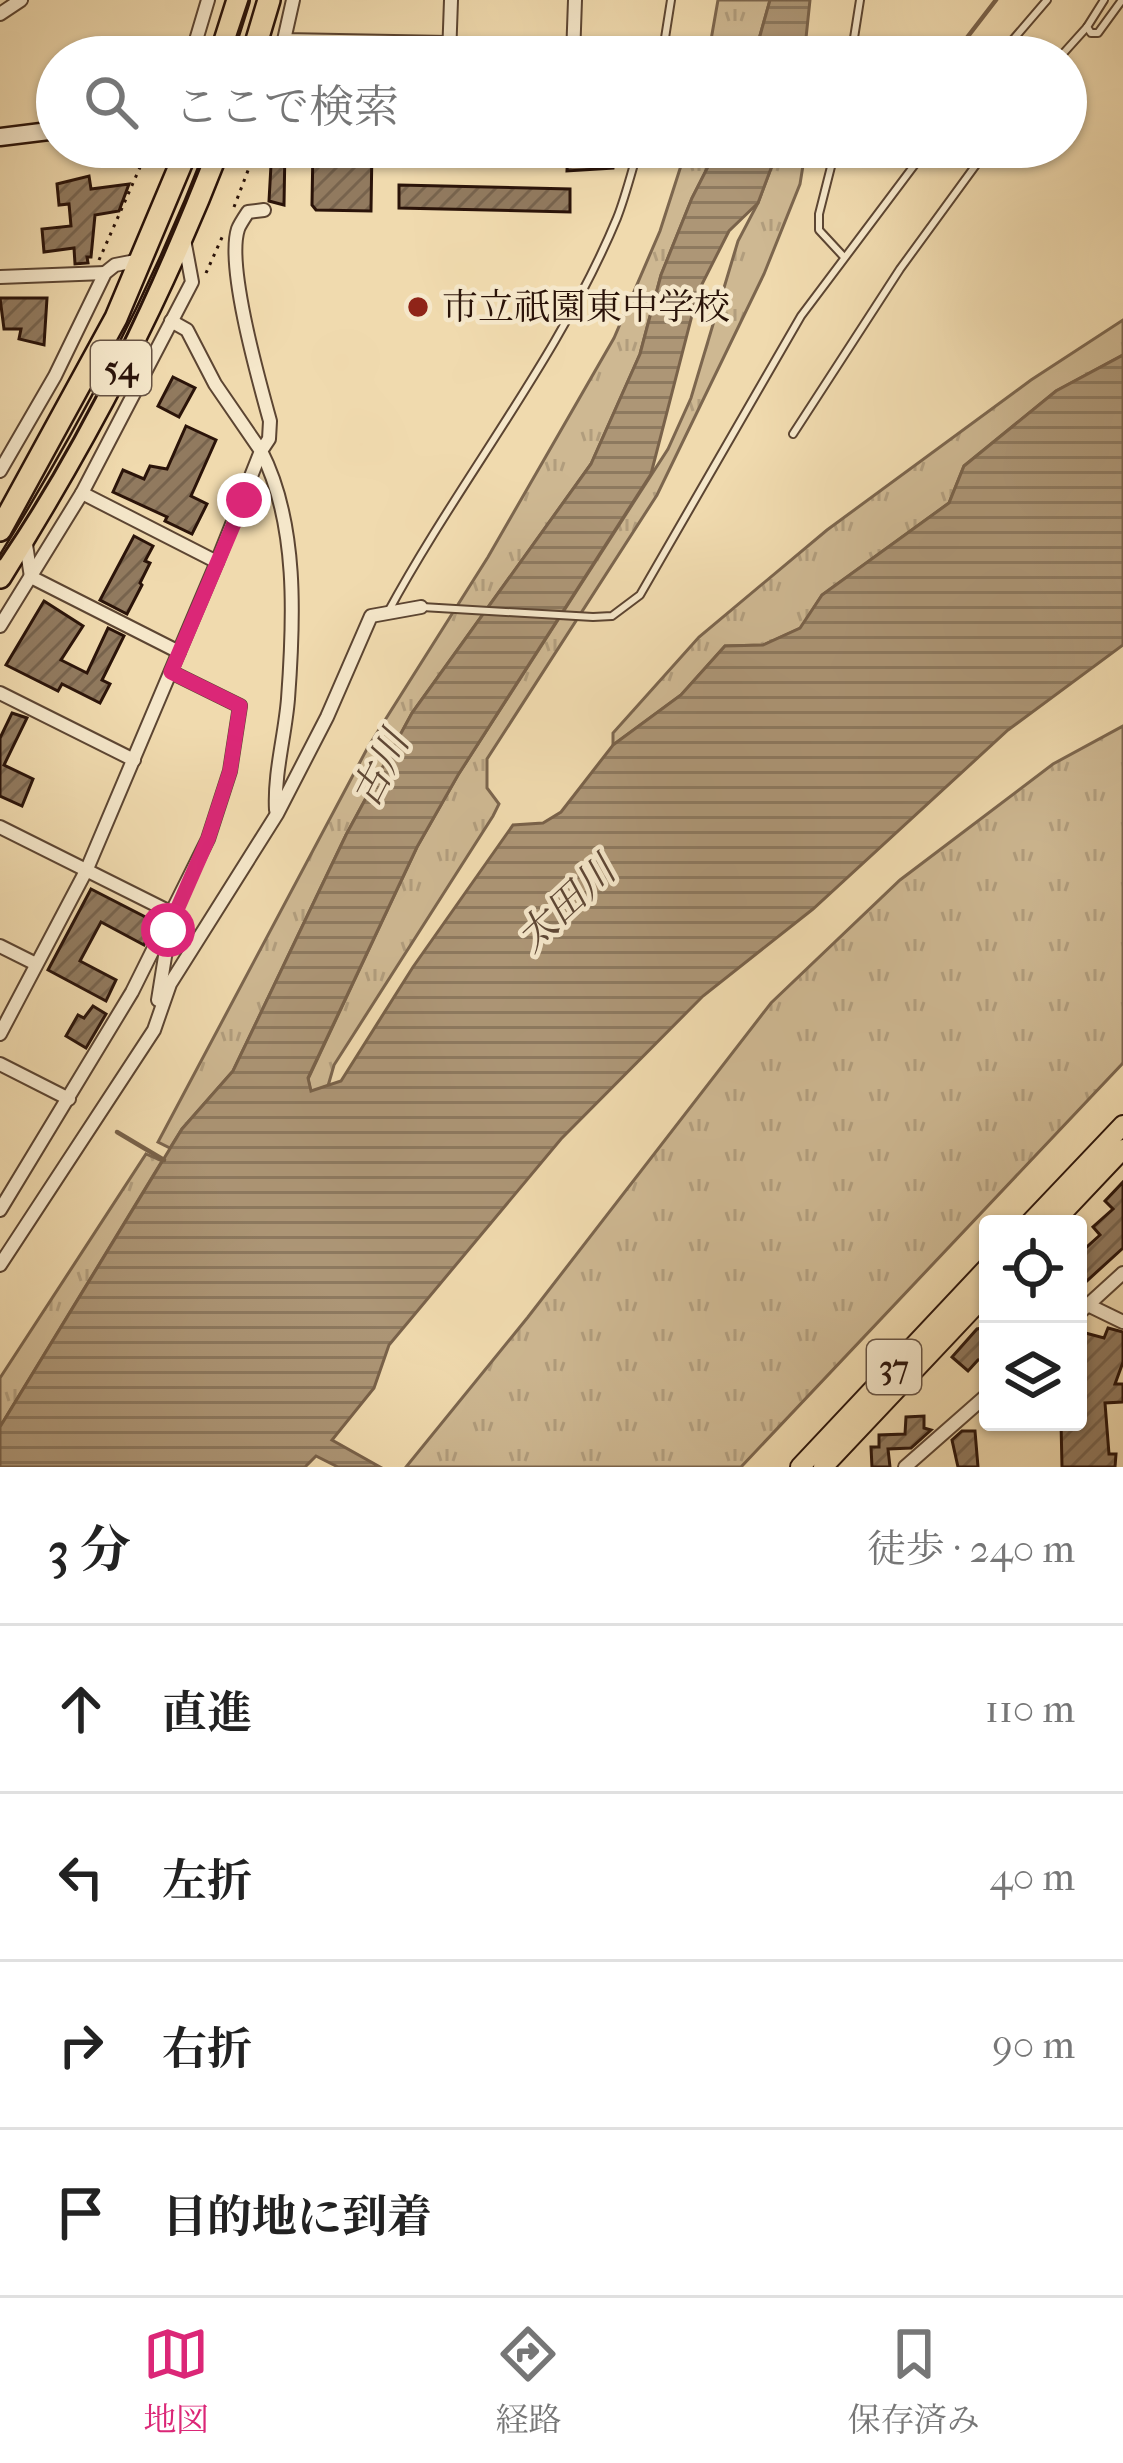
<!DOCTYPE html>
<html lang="ja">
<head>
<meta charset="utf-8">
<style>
  body { margin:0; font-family:"IM FELL French Canon","Noto Serif JP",serif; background:#f2f2f2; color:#222 }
  .controls { position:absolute; right:36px; bottom:36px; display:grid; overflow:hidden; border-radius:12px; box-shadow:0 3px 9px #0004 }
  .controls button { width:108px; height:108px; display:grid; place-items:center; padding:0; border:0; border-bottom:3px solid #e0e0e0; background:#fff; color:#222; font:60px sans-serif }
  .stop { position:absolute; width:36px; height:36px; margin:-27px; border:9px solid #db2777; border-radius:50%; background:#fff }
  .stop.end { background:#db2777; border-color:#fff; box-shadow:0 3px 12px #0008 }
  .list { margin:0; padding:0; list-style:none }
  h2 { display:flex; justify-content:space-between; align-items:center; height:156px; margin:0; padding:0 48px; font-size:51px }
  h2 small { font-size:39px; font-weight:400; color:#767676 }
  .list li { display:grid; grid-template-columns:78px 1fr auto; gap:36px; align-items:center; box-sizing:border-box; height:168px; padding:0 48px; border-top:3px solid #e0e0e0 }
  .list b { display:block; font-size:45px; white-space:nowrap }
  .list em { font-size:39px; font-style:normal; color:#767676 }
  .icon { flex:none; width:66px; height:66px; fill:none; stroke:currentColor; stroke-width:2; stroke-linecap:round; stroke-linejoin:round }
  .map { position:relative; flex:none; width:1123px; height:1467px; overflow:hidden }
  .search { position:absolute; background:#fff; box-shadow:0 3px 9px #0004; left:36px; right:36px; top:36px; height:132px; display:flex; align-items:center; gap:30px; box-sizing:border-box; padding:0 42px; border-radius:66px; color:#767676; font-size:45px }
  .sheet { height:828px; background:#fff }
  nav { display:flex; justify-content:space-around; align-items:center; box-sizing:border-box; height:168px; border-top:3px solid #e0e0e0; background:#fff; font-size:33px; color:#767676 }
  nav a { display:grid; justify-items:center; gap:6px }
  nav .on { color:#db2777 }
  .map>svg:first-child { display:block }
</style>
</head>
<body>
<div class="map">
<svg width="1123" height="1467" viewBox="0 0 1123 1467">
  <defs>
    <pattern id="grass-tufts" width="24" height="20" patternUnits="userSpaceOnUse" patternTransform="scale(3)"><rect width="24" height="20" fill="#ceb892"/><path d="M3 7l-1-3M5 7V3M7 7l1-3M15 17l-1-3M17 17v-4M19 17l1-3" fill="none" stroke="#b19d7d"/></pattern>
    <pattern id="water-rules" width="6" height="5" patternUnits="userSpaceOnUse" patternTransform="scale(3)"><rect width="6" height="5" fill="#ad9676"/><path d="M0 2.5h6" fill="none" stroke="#8d795f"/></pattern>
    <pattern id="building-hatch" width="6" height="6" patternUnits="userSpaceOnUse" patternTransform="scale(3)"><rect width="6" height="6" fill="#917a5f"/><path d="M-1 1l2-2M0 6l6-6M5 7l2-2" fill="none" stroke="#77634d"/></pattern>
  </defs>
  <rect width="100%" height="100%" fill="#f0daae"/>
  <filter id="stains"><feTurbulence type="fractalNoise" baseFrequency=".00167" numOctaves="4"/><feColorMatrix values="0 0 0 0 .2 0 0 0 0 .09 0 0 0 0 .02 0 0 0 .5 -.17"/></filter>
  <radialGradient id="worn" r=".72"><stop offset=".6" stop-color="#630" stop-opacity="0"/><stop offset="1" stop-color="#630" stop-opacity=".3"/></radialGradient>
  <g fill="url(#grass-tufts)" stroke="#7c664e" stroke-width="3">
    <path d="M 718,0 L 770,0 L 754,57 L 708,57 Z"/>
    <path d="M 687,147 L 718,147 L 692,198 L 661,275 L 640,354 L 591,464 L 412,713 L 346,835 L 233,1071 L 182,1129 L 170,1148 L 158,1142 L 368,747 L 488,557 L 614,338 L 660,231 Z"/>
    <path d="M 779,147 L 806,147 L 800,184 L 764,274 L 657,495 L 487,759 L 487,788 L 499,804 L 493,816 L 334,1065 L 328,1086 L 311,1092 L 308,1079 L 417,847 L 458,775 L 668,449 L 691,398 L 738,241 L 758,203 Z"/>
    <path d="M 1123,320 L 1123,355 L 1056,391 L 964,466 L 949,503 L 822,595 L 801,628 L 763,645 L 725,646 L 681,695 L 613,745 L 613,733 L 699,637 L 827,530 L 1031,380 Z"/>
    <path d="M 1123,726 L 1123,1063 L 741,1467 L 406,1467 L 528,1317 L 771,1003 L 900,880 L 1053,764 Z"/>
    <path d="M 146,1154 L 162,1161 L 0,1427 L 0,1378 Z"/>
  </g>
  <g fill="url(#water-rules)" stroke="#79624a" stroke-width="3">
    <path d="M 770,0 L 810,0 L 804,57 L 754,57 Z"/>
    <path d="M 718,147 L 779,147 L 758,203 L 729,231 L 698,292 L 651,474 L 458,775 L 417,847 L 308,1078 L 311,1091 L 341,1081 L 413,967 L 513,825 L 543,823 L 561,812 L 613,745 L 681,695 L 725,646 L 763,645 L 800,628 L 822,595 L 949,503 L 964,466 L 1056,391 L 1123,355 L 1123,645 L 1008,730 L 813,909 L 703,996 L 561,1139 L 389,1345 L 374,1388 L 332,1440 L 380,1467 L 338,1467 L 316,1456 L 305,1467 L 0,1467 L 0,1427 L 182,1129 L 233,1071 L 346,835 L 412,713 L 591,464 L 640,354 L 661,275 L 692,198 Z"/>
  </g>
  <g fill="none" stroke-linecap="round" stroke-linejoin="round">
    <g stroke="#79624a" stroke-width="4.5">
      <path d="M 801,49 L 831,54"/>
      <path d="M 952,57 L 996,0"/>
      <path d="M 117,1132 L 164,1160"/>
    </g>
  </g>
  <g fill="url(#building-hatch)" stroke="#2a1309" stroke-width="3">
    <path d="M 272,147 L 285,147 L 284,205 L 269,201 Z"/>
    <path d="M 313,147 L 372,147 L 371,211 L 316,210 L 312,205 Z"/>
    <path d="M 568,147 L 614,147 L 613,168 L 567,171 Z"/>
    <path d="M 89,176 L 91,189 L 129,184 L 119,211 L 95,215 L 91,257 L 87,257 L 88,263 L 75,264 L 74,248 L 44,252 L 42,229 L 71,226 L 69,204 L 59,205 L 57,184 Z"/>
    <path d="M 399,185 L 570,189 L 570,212 L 399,208 Z"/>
    <path d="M 0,298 L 47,298 L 44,345 L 19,339 L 21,329 L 4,329 Z"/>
    <path d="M 173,377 L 195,388 L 179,417 L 158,406 Z"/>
    <path d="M 186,426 L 216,440 L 191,496 L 207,504 L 192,534 L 165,521 L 167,517 L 113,492 L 123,470 L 144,479 L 150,466 L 167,469 Z"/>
    <path d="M 134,536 L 153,546 L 145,561 L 150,563 L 140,583 L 142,585 L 127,614 L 100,600 Z"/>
    <path d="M 44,601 L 83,626 L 61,660 L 87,673 L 108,628 L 124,636 L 102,680 L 110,684 L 100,703 L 62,684 L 58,691 L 6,665 Z"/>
    <path d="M 12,713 L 27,718 L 4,765 L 33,779 L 22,806 L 0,796 L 0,738 Z"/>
    <path d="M 91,889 L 155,922 L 144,945 L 101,922 L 80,961 L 116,980 L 106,1001 L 48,970 Z"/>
    <path d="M 93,1006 L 106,1014 L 86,1048 L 66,1036 L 78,1015 L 84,1018 Z"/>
    <path d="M 1123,1182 L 1123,1248 L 1078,1289 L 1078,1255 L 1100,1235 L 1093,1227 L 1113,1209 L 1105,1201 Z"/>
    <path d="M 988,1327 L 988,1359 L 978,1360 L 968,1371 L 952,1357 L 977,1329 Z"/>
    <path d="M 1108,1328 L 1123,1332 L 1123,1362 L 1115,1384 L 1123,1384 L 1123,1402 L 1105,1403 L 1109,1454 L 1116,1454 L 1115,1467 L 1062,1467 L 1061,1422 L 1078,1422 L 1078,1331 L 1104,1338 Z"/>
    <path d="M 924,1416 L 924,1428 L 931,1430 L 911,1448 L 888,1449 L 890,1467 L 872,1467 L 871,1447 L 879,1447 L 879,1435 L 905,1434 L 906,1417 Z"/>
    <path d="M 962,1431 L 975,1431 L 978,1467 L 958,1467 L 952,1440 Z"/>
  </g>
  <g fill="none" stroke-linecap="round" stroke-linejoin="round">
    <defs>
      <g id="lane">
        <path d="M 1087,27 L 1091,33 L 1098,33 L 1122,0"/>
        <path d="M 662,57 L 671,0"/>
        <path d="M 851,57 L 860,0"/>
        <path d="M 998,57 L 1047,0"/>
        <path d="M 1060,57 L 1087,27 L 1104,0"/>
        <path d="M 836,147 L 819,214 L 819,230 L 844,257"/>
        <path d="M 793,434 L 900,269 L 989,147"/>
        <path d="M 422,607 L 593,617 L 612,616 L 640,595 L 801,316 L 928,147"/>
        <path d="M 388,612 C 460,479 559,358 617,218 C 626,195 632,170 639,147"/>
      </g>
      <g id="street">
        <path d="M 293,0 L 284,40 L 449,43"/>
        <path d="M 0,14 L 21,0"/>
        <path d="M 191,57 L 208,0"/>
        <path d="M 449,57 L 451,0"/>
        <path d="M 573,57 L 575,0"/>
        <path d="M 264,210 L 248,212 C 246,215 239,226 238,229 C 226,266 259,381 270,421 L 269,439 L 261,451 C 298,523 294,619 288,699 C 285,736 274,773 276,810"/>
        <path d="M 0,277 L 105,273"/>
        <path d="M 171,321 L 187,330 L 215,384 L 261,451 L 217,562"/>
        <path d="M 0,471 L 55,376 L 105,273 L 115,265 L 141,260"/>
        <path d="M 25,538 L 31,577 L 179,652"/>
        <path d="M 0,626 L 82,493 L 192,282 L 184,239"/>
        <path d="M 0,693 L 134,760"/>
        <path d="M 0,827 L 172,913 L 158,1000"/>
        <path d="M 0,946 L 36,964"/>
        <path d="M 0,1034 L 87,869 L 217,562 L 82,493"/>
        <path d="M 0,1064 L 69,1099"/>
        <path d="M 0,1210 L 132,992 L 208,839 L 230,771 L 240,706 L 171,672"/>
        <path d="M 0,1265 L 154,1030 L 170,984 L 277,814 L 327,717 L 371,616 L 421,607"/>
        <path d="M 1088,1305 L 1123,1322"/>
        <path d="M 1078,1314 L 1123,1273"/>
        <path d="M 905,1467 L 988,1394"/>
      </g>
      <path id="secondary" d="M 0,137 L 57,130"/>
      <g id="primary">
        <path d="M 1029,1224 L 1123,1125"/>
        <path d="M 1052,1224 L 1123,1149"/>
        <path d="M 800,1467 L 988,1267"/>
        <path d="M 823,1467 L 988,1292"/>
      </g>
      <g id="highway">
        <path d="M 220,57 L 238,0"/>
        <path d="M 252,57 L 269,0"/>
        <path d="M 0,530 L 116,318 L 188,147"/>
        <path d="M 0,577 C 88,436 159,302 219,147"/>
      </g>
    </defs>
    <use href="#lane" stroke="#5c4532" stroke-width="10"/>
    <use href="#street" stroke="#5c4532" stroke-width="16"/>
    <use href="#secondary" stroke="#2a1309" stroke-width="21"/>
    <use href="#primary" stroke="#2a1309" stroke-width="22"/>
    <use href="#highway" stroke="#2a1309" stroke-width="26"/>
    <g stroke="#2a1309" stroke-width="3" stroke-dasharray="3 6" stroke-linecap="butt">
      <path d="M 234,207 L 257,147"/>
      <path d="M 99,260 L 149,147"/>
      <path d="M 206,273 L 224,233"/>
    </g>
    <use href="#lane" stroke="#f5e7ca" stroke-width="6"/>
    <use href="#street" stroke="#f5e7ca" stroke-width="12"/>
    <use href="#secondary" stroke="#f5e7ca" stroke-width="16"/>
    <use href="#primary" stroke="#f0daae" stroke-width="18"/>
    <use href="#highway" stroke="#f0daae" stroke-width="21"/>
    <g stroke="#2a1309" stroke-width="3">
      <path d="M 230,57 L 249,0"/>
      <path d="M 0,559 C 86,432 152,290 208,147"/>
    </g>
  </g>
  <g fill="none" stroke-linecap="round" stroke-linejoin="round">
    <path stroke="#db2777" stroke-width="15" d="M 168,930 L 208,839 L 230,771 L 240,706 L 171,672 L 244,500"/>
  </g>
  <circle fill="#8f2418" stroke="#f5e7ca" stroke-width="4.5" cx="418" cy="307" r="12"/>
  <g text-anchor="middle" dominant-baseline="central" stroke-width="9" stroke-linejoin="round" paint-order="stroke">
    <g fill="#f5e7ca" stroke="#675343" stroke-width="3">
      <rect x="91" y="341" width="60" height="54" rx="9"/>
      <rect x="867" y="1340" width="54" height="54" rx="9"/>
    </g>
    <g font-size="33" font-weight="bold" fill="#2a1309">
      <text x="121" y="368">54</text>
      <text x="894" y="1367">37</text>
    </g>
    <g font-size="36" fill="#2a1309" stroke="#f5e7ca" text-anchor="start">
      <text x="442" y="307">市立祇園東中学校</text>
    </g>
    <g font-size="39" font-style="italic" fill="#5e4735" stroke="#f5e7ca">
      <text transform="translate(380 769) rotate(-63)">古川</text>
      <text transform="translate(566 904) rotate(-43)">太田川</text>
    </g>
  </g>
  <rect width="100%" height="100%" filter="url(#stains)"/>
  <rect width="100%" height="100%" fill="url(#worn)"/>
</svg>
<div class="controls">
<button><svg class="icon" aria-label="locate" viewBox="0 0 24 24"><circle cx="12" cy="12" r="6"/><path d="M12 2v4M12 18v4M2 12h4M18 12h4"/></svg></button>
<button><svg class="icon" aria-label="layers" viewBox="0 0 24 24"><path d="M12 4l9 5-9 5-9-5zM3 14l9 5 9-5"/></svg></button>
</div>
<div class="stop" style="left:168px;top:930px"></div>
<div class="stop end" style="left:244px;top:500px"></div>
<div class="search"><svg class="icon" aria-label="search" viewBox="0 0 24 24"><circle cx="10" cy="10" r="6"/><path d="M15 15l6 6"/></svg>ここで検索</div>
</div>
<section class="sheet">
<h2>3 分<small>徒歩 · 240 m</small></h2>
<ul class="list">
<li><svg class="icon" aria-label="ahead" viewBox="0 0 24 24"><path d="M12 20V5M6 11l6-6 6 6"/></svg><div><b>直進</b></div><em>110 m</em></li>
<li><svg class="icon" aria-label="left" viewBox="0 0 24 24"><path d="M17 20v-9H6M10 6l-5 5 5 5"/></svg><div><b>左折</b></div><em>40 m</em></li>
<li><svg class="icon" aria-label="right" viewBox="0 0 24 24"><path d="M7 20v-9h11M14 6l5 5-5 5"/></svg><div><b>右折</b></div><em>90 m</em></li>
<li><svg class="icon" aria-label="arrive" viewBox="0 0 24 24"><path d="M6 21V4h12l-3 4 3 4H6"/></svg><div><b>目的地に到着</b></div></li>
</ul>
</section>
<nav>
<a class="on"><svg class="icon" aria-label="map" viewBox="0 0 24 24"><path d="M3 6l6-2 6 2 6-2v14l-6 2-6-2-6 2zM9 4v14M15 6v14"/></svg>地図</a>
<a><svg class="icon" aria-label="directions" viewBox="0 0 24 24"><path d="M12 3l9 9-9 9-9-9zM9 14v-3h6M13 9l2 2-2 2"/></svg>経路</a>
<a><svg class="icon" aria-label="saved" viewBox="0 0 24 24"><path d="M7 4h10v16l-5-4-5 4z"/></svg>保存済み</a>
</nav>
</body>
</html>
